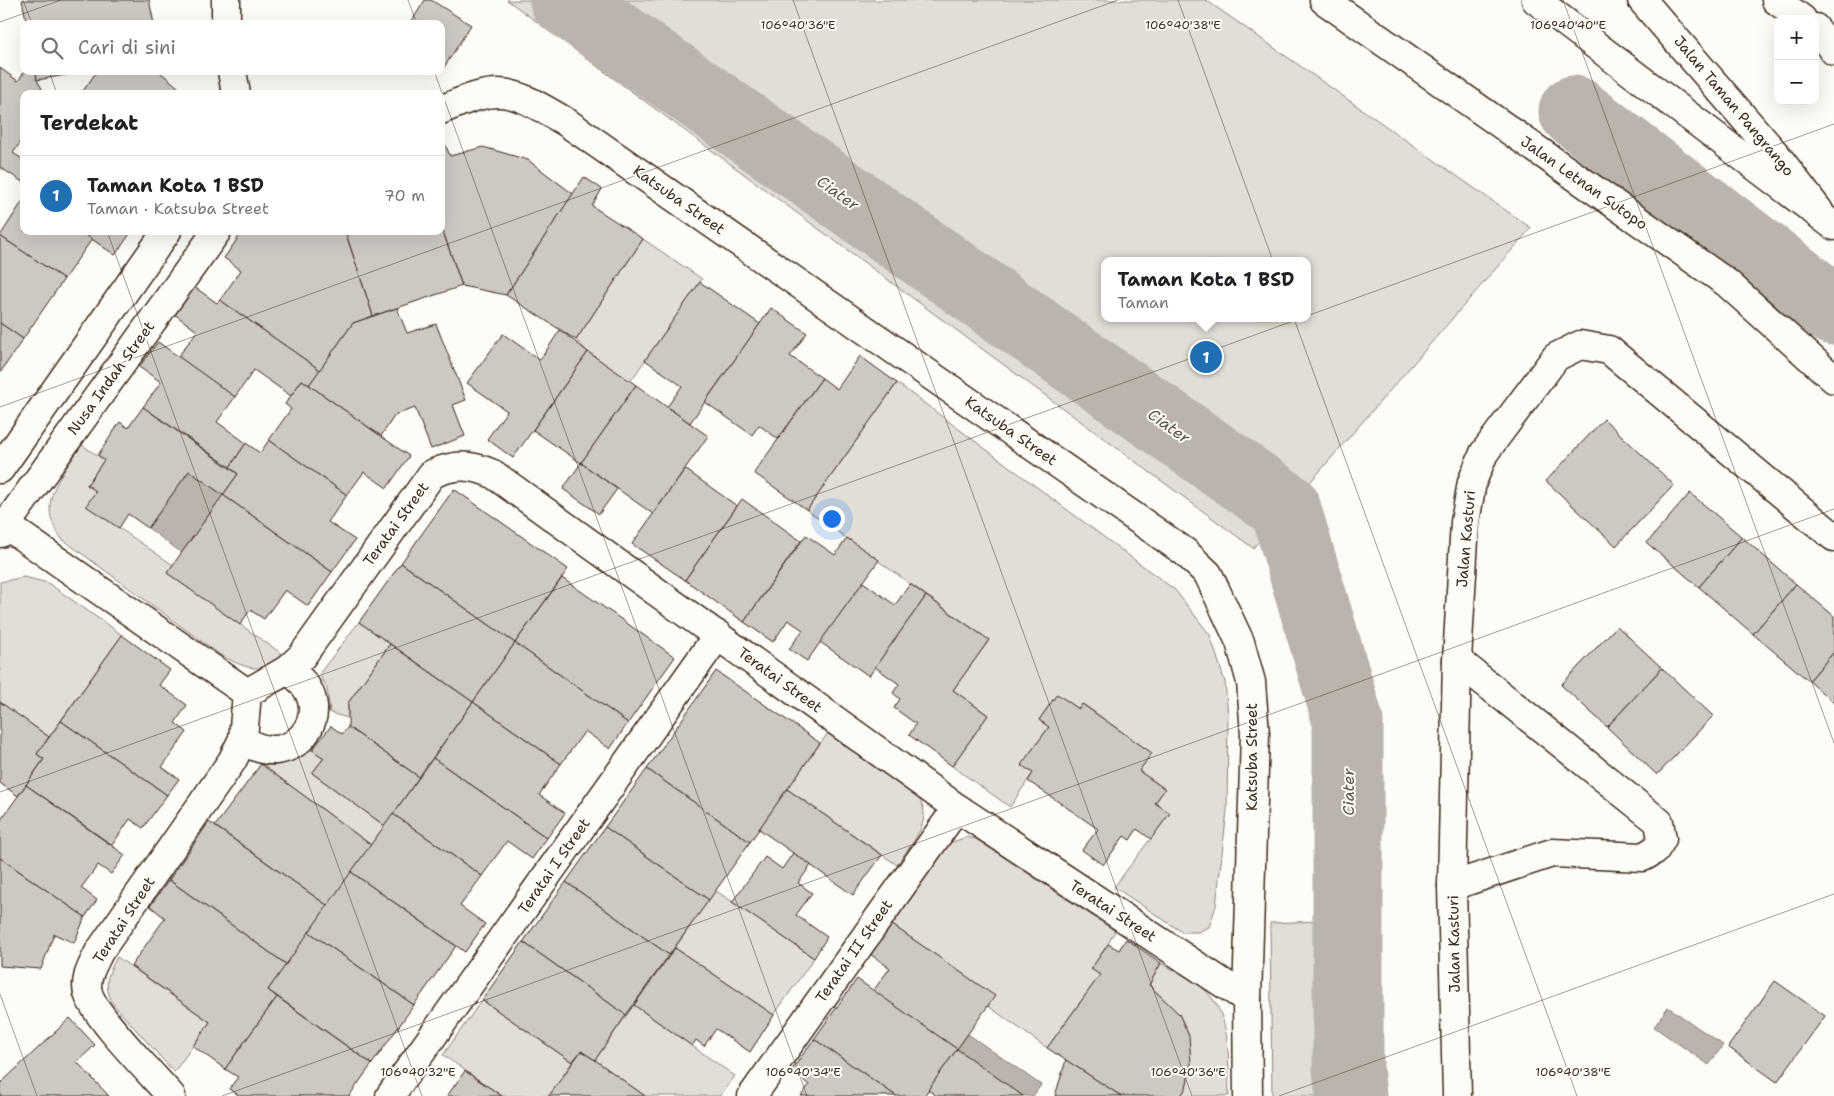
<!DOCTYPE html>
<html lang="id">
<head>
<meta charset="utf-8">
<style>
  body { margin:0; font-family:"Shantell Sans",sans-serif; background:#f2f2f2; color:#202124 }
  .controls { position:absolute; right:15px; top:15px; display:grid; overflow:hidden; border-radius:10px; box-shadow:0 5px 20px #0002 }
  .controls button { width:45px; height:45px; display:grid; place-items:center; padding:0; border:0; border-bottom:1px solid #e0e0e0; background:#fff; color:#202124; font:25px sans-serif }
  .you { position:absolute; left:831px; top:518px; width:18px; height:18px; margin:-12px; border:4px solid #fff; border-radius:50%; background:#1a73e8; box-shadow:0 0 0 8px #1a73e833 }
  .badge { display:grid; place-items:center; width:32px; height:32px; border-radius:50%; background:#1f6fb2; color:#fff; font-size:16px; font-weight:700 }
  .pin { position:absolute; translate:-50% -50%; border:2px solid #fff; box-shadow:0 1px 5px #0006 }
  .popup { position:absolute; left:1101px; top:257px; width:210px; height:65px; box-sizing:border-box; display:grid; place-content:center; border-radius:10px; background:#fff; filter:drop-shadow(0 1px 4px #0005); font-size:16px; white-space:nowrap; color:#757577 }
  .popup b { font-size:19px; color:#202124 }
  .popup::after { content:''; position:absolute; left:50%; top:100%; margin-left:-10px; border:10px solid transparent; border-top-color:#fff }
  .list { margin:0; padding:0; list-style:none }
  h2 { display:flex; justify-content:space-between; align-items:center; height:65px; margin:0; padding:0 20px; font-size:21px }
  h2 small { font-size:16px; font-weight:400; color:#757577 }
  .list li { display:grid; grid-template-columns:32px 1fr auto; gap:15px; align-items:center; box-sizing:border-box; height:80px; padding:0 20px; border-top:1px solid #e0e0e0 }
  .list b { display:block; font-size:19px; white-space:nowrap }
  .list p { margin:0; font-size:16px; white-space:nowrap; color:#757577 }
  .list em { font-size:16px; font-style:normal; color:#757577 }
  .icon { flex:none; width:28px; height:28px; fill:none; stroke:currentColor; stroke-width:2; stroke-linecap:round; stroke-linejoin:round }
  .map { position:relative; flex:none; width:1834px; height:1096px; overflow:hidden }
  .search { position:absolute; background:#fff; box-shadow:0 5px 20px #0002; left:20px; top:20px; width:425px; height:55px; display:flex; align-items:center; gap:12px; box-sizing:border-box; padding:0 18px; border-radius:10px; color:#757577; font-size:19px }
  .panel { position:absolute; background:#fff; box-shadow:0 5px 20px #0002; left:20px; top:90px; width:425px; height:145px; border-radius:10px }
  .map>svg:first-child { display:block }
</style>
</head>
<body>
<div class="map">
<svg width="1834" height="1096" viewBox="0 0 1834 1096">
  <rect width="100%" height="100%" fill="#fdfcf7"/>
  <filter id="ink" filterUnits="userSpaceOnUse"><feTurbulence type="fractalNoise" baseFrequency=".02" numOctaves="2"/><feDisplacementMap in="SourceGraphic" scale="10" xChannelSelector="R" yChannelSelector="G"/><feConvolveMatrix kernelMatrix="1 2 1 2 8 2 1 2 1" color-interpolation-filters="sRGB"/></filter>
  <g filter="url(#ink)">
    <g fill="#e1ded7" stroke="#8e847a" fill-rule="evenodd">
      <path d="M 507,0 L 1206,0 L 1531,228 L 1253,548 ZM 1105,261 L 1307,261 L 1307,318 L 1105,318 Z"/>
      <path d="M 643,239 L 702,279 L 630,382 L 588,352 L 576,340 Z"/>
      <path d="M 897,383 L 1175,590 L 1210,635 L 1225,682 L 1228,715 L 1227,810 L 1216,906 L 1209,927 L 1198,932 L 1182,932 L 1114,887 L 1170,813 L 1155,803 L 1165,789 L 1139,771 L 1151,753 L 1083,704 L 1079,709 L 1057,695 L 1039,720 L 1049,727 L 1022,765 L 1033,773 L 1010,807 L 952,766 L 988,715 L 953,690 L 989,640 L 807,510 Z"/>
      <path d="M 82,445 L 104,460 L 87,485 L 96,491 L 87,506 L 173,565 L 167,573 L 285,656 C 259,676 245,668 219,654 L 62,539 C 34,503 61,477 82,445 Z"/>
      <path d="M 24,577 L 48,583 L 122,635 L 49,737 L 0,702 L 0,582 Z"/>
      <path d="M 359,622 L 390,644 L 348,703 L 348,718 L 330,713 L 327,688 L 319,674 Z"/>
      <path d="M 828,733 L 919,799 C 935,821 909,846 897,865 L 787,789 Z"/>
      <path d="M 310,748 L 324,758 L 312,773 L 385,826 L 371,845 L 261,764 L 286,761 Z"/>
      <path d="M 967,837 L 976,839 L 1115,931 L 1108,944 L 1100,975 L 1047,1048 L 988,1006 L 994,996 L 891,924 L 949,843 Z"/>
      <path d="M 715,890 L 814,958 L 774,1015 L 675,948 Z"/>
      <path d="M 1317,921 L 1329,1096 L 1272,1096 L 1270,923 Z"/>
      <path d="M 117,957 L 210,1022 L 174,1072 L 113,1004 C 103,983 107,976 117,957 Z"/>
      <path d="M 1161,963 C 1178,973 1201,982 1212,998 C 1232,1025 1228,1064 1229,1096 L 1181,1096 L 1189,1036 L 1179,1014 L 1149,985 Z"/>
      <path d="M 482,1000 L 572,1062 L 549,1096 L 502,1096 L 443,1055 Z"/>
      <path d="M 634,1005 L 735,1076 L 720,1096 L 645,1096 L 595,1060 Z"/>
    </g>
    <g fill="#bbb4ad" stroke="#887d74">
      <path d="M 189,471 L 223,495 L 182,553 L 148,528 Z"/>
      <path d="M 1668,1007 L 1723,1045 L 1709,1065 L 1654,1027 Z"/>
      <path d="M 968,1034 L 1041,1085 L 1033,1096 L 1023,1096 L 957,1049 Z"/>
    </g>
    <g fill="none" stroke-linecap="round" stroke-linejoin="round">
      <g stroke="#bbb4ad" stroke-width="71">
        <path d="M 565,0 L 1285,507 L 1348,721 L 1348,1068 L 1351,1096"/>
        <path d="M 1574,111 L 1834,310"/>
      </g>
    </g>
    <g fill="#cdc8c2" stroke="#3b2a1e">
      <path d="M 22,0 L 149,0 L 154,24 L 27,24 Z"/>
      <path d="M 425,0 L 431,0 L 471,25 L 443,69 L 441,68 L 441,24 L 410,24 Z"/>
      <path d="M 0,68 L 18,81 L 25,71 L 36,71 L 37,80 L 45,94 L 24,94 L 24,137 L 13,153 L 24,160 L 24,183 L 0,167 Z"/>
      <path d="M 36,71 L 89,71 L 37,80 Z"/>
      <path d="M 97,71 L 159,71 L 185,93 L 81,94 Z"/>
      <path d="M 445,144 L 450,156 L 483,147 L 528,160 L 573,194 L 506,295 L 462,286 L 441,226 L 441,145 Z"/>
      <path d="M 584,177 L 602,189 L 592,206 L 643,239 L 576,340 L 506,295 Z"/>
      <path d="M 24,199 L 24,231 L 80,231 L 92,239 L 64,279 L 0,236 Z"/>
      <path d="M 441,226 L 462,286 L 373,316 L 345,231 L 441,231 Z"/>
      <path d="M 80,231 L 132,231 L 115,255 Z"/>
      <path d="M 243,231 L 345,231 L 373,316 L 353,323 L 320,370 L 220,300 L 241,270 L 224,258 Z"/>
      <path d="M 0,236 L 64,279 L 23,339 L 0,323 Z"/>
      <path d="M 700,282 L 760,324 L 690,423 L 667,407 L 682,386 L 645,360 Z"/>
      <path d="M 193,286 L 217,303 L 220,300 L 320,370 L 309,385 L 302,380 L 291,396 L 254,370 L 235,397 L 178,357 L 197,331 L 173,313 Z"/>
      <path d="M 397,308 L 407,333 L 436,324 L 466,400 L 453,405 L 465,436 L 431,449 L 415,408 L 395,415 L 381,436 L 309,385 L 353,323 Z"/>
      <path d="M 771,308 L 807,333 L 790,356 L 822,378 L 778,439 L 759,425 L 752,435 L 705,402 Z"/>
      <path d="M 0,323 L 23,339 L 0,373 Z"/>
      <path d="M 560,330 L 588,352 L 513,458 L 487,439 L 507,411 L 467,383 L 503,334 L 540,360 Z"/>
      <path d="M 158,342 L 235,397 L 217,422 L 246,443 L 230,467 L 143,407 L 161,382 L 139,367 Z"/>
      <path d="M 588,352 L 636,385 L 581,463 L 533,430 Z"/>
      <path d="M 860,356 L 897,383 L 807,510 L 754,473 L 822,378 L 837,389 Z"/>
      <path d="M 302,380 L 409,456 L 387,488 L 364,472 L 347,495 L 269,440 L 291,409 L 285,404 Z"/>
      <path d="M 636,385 L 708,436 L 653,514 L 581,463 Z"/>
      <path d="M 143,407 L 238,474 L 223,495 L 189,471 L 148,528 L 128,514 L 119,528 L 86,506 L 96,491 L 87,485 L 104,460 L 98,455 L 120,422 L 128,428 Z"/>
      <path d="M 1604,419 L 1674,485 L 1616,546 L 1546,481 Z"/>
      <path d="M 269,440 L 347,495 L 328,522 L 355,540 L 332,572 L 223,495 L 238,474 L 230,467 L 246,443 L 260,453 Z"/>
      <path d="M 581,463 L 617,489 L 599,514 L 563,489 Z"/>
      <path d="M 685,469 L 737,506 L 685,580 L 632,544 Z"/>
      <path d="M 454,489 L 568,569 L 515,643 L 401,563 Z"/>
      <path d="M 1690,493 L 1742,537 L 1699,587 L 1647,543 Z"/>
      <path d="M 223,495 L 332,572 L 308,606 L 285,590 L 264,619 L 250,610 L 240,625 L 167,573 Z"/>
      <path d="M 742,499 L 801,541 L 744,622 L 685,580 Z"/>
      <path d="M 806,535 L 835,555 L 847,538 L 879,560 L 807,661 L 789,649 L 803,630 L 788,620 L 773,642 L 744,622 Z"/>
      <path d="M 1742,537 L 1796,584 L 1753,634 L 1699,587 Z"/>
      <path d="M 401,563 L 515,643 L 473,702 L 359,622 Z"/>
      <path d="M 562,578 L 675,657 L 628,723 L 515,643 Z"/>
      <path d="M 863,582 L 895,605 L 910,584 L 926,596 L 869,676 L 820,642 Z"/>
      <path d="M 1796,584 L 1834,616 L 1834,652 L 1809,681 L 1753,634 Z"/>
      <path d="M 926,596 L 989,640 L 953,690 L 988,715 L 952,766 L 909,735 L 916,724 L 894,708 L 900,699 L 893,693 L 899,684 L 875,667 Z"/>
      <path d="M 1617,626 L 1662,668 L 1607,727 L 1561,685 Z"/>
      <path d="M 122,635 L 170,670 L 159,685 L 187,705 L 175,723 L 187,732 L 162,767 L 179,779 L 167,795 L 61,721 Z"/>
      <path d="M 515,643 L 628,723 L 610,749 L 585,731 L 561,764 L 473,702 Z"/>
      <path d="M 390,644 L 473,702 L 419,777 L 348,727 L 348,703 Z"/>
      <path d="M 1834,652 L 1834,703 L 1809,681 Z"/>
      <path d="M 1662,668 L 1713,716 L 1657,775 L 1607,727 Z"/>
      <path d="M 716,671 L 820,743 L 750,842 L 647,769 Z"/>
      <path d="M 1057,694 L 1079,709 L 1082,704 L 1152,753 L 1139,771 L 1165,789 L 1155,803 L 1170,813 L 1151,839 L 1137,829 L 1130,840 L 1124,836 L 1103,865 L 1082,850 L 1098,829 L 1028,781 L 1033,773 L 1021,765 L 1049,727 L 1039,720 Z"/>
      <path d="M 0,702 L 49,737 L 37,754 L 44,759 L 18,796 L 0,783 Z"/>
      <path d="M 473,702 L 561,764 L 539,795 L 565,813 L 547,838 L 433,758 Z"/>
      <path d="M 61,721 L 167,795 L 143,828 L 130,819 L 112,845 L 26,785 L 44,759 L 37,754 Z"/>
      <path d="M 331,726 L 342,734 L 348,727 L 419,777 L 385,826 L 312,773 L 324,758 L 312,750 Z"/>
      <path d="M 433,758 L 547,838 L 532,859 L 507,841 L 482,876 L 393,814 Z"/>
      <path d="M 261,764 L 371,845 L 328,906 L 215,826 Z"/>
      <path d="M 647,769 L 750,842 L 709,900 L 605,827 Z"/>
      <path d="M 26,785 L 125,855 L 111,874 L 98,865 L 81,888 L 97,900 L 85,917 L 0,858 L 0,821 Z"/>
      <path d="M 787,789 L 882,855 L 853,895 L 759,829 Z"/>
      <path d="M 393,814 L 482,876 L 460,906 L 485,924 L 465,952 L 351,872 Z"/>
      <path d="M 209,822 L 328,906 L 287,965 L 169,880 Z"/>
      <path d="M 605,827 L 709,900 L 669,955 L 566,882 Z"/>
      <path d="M 793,853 L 811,865 L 798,883 L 812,893 L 796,915 L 827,937 L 814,958 L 732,902 L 765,857 L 782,869 Z"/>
      <path d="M 0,858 L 85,917 L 74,943 L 54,934 L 41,969 L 0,966 Z"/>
      <path d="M 351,872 L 456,946 L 414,1005 L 309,932 Z"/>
      <path d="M 169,880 L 287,965 L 268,990 L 277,997 L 225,1069 L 193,1046 L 210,1022 L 131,966 L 165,918 L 150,906 Z"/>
      <path d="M 566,882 L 669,955 L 626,1015 L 523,942 Z"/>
      <path d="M 891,924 L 995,996 L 957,1049 L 873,991 L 890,968 L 870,954 Z"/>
      <path d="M 309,932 L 414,1005 L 372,1064 L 268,990 Z"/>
      <path d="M 1126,939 L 1161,963 L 1149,985 L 1179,1014 L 1189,1036 L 1191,1063 L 1186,1088 L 1181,1096 L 1121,1096 L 1047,1048 L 1100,975 L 1091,969 L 1108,944 L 1119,950 Z"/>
      <path d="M 523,942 L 626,1015 L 595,1060 L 581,1051 L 572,1062 L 482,1000 Z"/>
      <path d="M 675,948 L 774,1015 L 750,1052 L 716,1029 L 704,1046 L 696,1040 L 692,1046 L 634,1005 Z"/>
      <path d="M 857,979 L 957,1049 L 924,1096 L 896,1096 L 814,1039 Z"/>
      <path d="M 1775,981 L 1825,1016 L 1777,1082 L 1728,1047 Z"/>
      <path d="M 277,997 L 372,1064 L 349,1096 L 240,1096 L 229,1089 L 238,1077 L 225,1069 Z"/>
      <path d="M 70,1018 L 95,1045 L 77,1062 L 109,1096 L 0,1096 L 0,1084 Z"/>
      <path d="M 814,1039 L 833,1052 L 896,1096 L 801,1096 L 809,1085 L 791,1071 Z"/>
      <path d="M 957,1049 L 1023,1096 L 937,1096 L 928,1090 Z"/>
      <path d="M 581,1051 L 595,1060 L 645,1096 L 549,1096 Z"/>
      <path d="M 1066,1060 L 1121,1096 L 1055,1096 Z"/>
      <path d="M 465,1071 L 502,1096 L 447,1096 Z"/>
    </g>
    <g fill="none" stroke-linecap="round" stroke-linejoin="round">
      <defs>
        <g id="street">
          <path d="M 226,0 L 226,24"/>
          <path d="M 1642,0 L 1777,156 L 1819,211"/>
          <path d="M 1776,0 L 1802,19"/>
          <path d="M 1815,28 L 1834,51"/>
          <path d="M 232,71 L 236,94"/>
          <path d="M 441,110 C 502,83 510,89 566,122 L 1185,552 L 1208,574 L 1240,642 L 1251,682 L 1255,734 L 1247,999 L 1248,1096"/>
          <path d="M 0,469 L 167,231"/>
          <path d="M 0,521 L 247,693"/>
          <path d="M 0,533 L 217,231"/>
          <path d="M 243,739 C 293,778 346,704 287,670"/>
          <path d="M 1452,886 L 1552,853 L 1643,857 L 1655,850 L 1662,839 L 1659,822 L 1457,660"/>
          <path d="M 171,1096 C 152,1074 95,1017 88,993 C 84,978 93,965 99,952 L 232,761 L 243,739 L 247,693 L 287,670 L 302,656 L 432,474 C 454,464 471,464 493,474 L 957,808 L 1247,999"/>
          <path d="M 390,1096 L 718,635"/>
          <path d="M 752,1096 L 957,808"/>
          <path d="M 1457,1096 L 1452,886 L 1457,660 L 1465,522 L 1472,482 L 1484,453 L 1556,357 L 1580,345 L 1609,350 L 1834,537"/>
        </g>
        <g id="primary">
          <path d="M 1324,0 L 1727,283 L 1834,379"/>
          <path d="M 1536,0 L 1834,226"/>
        </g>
      </defs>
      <use href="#street" stroke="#3b2a1e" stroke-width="31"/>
      <use href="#primary" stroke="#3b2a1e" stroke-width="31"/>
      <use href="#street" stroke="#fdfcf7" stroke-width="28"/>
      <use href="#primary" stroke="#fdfcf7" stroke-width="28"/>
    </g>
  </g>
  <path fill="none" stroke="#3b2a1e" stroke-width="1" stroke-opacity="0.45" d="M 23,0 L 32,24M 408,0 L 417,24M 793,0 L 1192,1096M 1178,0 L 1577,1096M 1563,0 L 1834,743M 0,22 L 61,0M 49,71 L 57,94M 434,71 L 807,1096M 107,231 L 422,1096M 0,407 L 1118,0M 0,792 L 1834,124M 0,994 L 37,1096M 222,1096 L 1834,509M 1279,1096 L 1834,894"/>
  <g text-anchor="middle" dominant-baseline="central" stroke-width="4" stroke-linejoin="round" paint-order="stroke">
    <g font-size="15" fill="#3b2a1e" stroke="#fdfcf7">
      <text transform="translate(1734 106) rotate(50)">Jalan Taman Pangrango</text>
      <text transform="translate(1584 183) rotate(35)">Jalan Letnan Sutopo</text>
      <text transform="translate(679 200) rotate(35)">Katsuba Street</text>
      <text transform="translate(111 378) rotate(-54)">Nusa Indah Street</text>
      <text transform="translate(1011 431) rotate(35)">Katsuba Street</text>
      <text transform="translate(396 524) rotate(-54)">Teratai Street</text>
      <text transform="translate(1466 539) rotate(-85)">Jalan Kasturi</text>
      <text transform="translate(780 680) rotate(36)">Teratai Street</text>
      <text transform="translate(1252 757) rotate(-90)">Katsuba Street</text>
      <text transform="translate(554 866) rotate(-55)">Teratai I Street</text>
      <text transform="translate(1113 911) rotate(33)">Teratai Street</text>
      <text transform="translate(124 920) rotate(-57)">Teratai Street</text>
      <text transform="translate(1454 944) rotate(-91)">Jalan Kasturi</text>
      <text transform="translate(854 951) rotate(-55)">Teratai II Street</text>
    </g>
    <g font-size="16" font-style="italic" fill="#615349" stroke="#fdfcf7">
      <text transform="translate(838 193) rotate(35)">Ciater</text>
      <text transform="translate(1169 426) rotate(35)">Ciater</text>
      <text transform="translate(1348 792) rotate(-90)">Ciater</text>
    </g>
  </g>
  <g font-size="12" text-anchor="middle" fill="#3b2a1e" stroke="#fdfcf7" stroke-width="4" stroke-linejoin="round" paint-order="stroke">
    <text x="798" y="29">106°40'36"E</text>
    <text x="1183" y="29">106°40'38"E</text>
    <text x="1568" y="29">106°40'40"E</text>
    <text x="418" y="1076">106°40'32"E</text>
    <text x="803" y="1076">106°40'34"E</text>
    <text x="1188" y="1076">106°40'36"E</text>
    <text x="1573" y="1076">106°40'38"E</text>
  </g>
</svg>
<div class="controls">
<button>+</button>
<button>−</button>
</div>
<div class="you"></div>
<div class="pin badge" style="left:1206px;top:357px">1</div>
<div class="popup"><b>Taman Kota 1 BSD</b>Taman</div>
<div class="search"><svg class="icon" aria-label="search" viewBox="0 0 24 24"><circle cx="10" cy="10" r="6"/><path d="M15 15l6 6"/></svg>Cari di sini</div>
<section class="panel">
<h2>Terdekat<small></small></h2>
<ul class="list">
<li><span class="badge">1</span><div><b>Taman Kota 1 BSD</b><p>Taman · Katsuba Street</p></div><em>70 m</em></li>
</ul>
</section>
</div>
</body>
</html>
